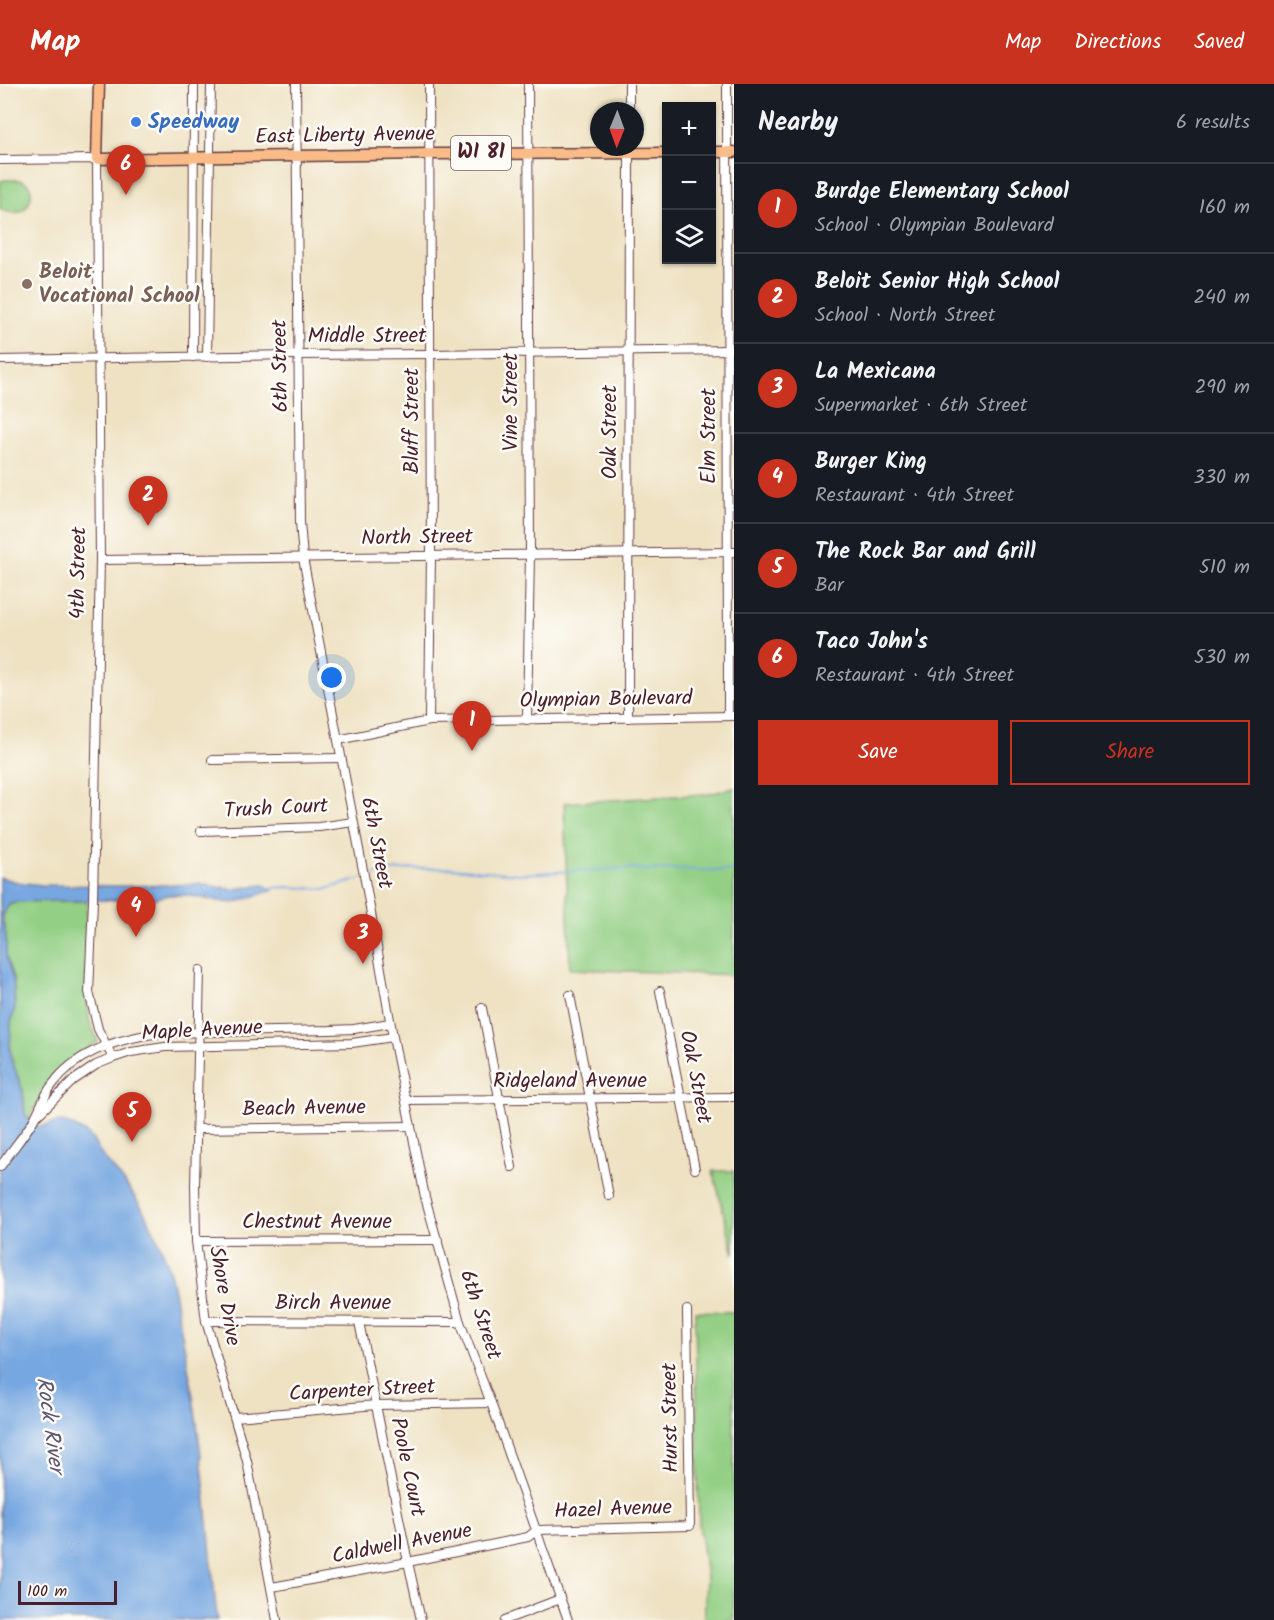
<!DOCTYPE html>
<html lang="en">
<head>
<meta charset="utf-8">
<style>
  body { margin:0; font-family:Kalam,sans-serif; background:#20242c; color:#f1f3f6 }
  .controls { position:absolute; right:18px; top:18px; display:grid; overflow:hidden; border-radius:0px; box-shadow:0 2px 4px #0004 }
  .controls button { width:54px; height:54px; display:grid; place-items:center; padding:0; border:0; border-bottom:2px solid #363941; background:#171b24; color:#f1f3f6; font:30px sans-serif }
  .compass { position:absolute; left:590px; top:18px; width:54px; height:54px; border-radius:50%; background:#171b24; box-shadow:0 2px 4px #0004; rotate:181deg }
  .scale { position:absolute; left:18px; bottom:15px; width:99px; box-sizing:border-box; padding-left:6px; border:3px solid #4a1f2b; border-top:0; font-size:16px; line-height:21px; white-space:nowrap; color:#4a1f2b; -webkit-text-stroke:4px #fdfcf7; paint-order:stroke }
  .you { position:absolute; left:332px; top:594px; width:21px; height:21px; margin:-15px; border:4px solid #fff; border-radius:50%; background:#1a73e8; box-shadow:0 0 0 9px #1a73e833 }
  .badge { display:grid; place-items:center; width:39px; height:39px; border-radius:50%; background:#c8321e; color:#fff; font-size:20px; font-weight:700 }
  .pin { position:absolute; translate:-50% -50px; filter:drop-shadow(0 2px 3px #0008) }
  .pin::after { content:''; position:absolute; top:32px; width:21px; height:18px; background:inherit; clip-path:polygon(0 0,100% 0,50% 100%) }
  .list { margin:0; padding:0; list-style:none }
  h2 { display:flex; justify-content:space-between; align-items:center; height:78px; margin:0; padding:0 24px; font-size:26px }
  h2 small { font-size:20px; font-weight:400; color:#9ea1a6 }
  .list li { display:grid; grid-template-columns:39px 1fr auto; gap:18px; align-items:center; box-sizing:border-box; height:90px; padding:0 24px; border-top:2px solid #363941 }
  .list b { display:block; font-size:22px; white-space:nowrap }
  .list p { margin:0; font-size:20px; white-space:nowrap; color:#9ea1a6 }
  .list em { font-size:20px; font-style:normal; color:#9ea1a6 }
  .actions { display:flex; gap:12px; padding:18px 24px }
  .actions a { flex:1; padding:14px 0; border:2px solid #c8321e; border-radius:0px; text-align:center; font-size:21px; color:#c8321e }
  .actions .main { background:#c8321e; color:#fff }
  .icon { flex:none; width:33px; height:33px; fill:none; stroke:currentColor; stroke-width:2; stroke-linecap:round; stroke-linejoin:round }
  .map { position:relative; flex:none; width:734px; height:1536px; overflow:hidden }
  header { display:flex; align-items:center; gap:36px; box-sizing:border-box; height:84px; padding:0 30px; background:#c8321e; color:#fff }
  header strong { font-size:28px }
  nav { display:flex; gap:33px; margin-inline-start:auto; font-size:21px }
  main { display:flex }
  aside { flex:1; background:#171b24 }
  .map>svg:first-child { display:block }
</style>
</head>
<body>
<header>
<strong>Map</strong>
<nav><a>Map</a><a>Directions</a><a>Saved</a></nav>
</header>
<main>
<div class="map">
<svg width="734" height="1536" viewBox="0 0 734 1536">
  <rect width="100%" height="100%" fill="#fdfcf7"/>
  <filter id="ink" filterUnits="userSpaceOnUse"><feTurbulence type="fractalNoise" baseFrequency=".0167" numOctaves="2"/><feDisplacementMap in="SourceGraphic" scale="12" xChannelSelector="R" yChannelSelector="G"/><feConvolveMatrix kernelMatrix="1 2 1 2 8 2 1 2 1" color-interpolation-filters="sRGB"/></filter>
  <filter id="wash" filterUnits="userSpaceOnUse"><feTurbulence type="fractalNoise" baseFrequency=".008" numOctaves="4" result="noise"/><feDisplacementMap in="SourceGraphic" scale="24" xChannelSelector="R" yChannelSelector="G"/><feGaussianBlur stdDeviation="1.35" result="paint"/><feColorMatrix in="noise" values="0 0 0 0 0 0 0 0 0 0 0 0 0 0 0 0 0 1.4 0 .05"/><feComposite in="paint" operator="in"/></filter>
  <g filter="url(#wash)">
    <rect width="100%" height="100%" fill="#efe2c3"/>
    <g fill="#93cf84" stroke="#6e7758" stroke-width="1.5">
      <path d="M 4,96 C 9,96 18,95 23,97 C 37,102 32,127 15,129 C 10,129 6,127 1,126 L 0,124 L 0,98 Z"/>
      <path d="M 734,704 L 734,891 L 570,885 L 564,719 L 709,710 Z"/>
      <path d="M 23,817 L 87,817 L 86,900 L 89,936 L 98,958 L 75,971 L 55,990 L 28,1035 L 25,1031 L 23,1007 L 12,977 L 10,965 L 11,938 L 15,923 L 13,895 L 6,873 L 6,852 L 3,838 L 3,831 L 9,820 Z"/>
      <path d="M 713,1087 L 734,1087 L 734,1170 Z"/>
      <path d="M 695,1227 L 734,1228 L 734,1536 L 704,1536 L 706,1494 L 699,1440 Z"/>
    </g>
    <path fill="#77a7e1" stroke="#606386" stroke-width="1.5" d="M 0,793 L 17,798 L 42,801 L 129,802 L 201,800 L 233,805 L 264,801 L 273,806 L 234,819 L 224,818 L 186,811 L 169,811 L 142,818 L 115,816 L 13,818 L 9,820 L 3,831 L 3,838 L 6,852 L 6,873 L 13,895 L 15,923 L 11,938 L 10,965 L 12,977 L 23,1008 L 25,1031 L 39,1043 C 60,1038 62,1034 82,1047 C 85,1049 90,1051 92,1055 C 97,1062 97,1066 104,1074 C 132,1104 154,1140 167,1179 C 174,1200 177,1224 181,1246 C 201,1341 208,1439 217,1536 L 0,1536 Z"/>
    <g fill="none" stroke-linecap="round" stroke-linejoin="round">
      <g stroke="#77a7e1" stroke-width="2">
        <path d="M 367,793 L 382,788 L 412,785 L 451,784 L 519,790 L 630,784 L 647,786 L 675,785 L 734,787"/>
        <path d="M 266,804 L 289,803 L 326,805 L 361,795"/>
      </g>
    </g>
  </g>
  <g filter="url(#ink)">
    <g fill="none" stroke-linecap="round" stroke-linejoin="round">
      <defs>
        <g id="minor">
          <path d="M 296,0 L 300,438 L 303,474 L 367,807 L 393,953 L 425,1113 L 460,1238 L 491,1319 L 568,1536"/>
          <path d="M 727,0 L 728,632"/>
          <path d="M 629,27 L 629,0"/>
          <path d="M 0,76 L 97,75 L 100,476 L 93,817 L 89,908 L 98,945 L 113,974"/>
          <path d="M 193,273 L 194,0"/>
          <path d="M 207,273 L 211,0"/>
          <path d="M 0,276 L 299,271 L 430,270 L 734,266"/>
          <path d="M 100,476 L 734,468"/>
          <path d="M 628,634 L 629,63"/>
          <path d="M 527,636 L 530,470 L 528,0"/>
          <path d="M 429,637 L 431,471 L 429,0"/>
          <path d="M 338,656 L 429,637 L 734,632"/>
          <path d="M 212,676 L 341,674"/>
          <path d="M 201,747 L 319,743 L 353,738"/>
          <path d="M 200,886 L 195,1101 L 196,1157 L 206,1237 L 247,1377 L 277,1536"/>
          <path d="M 660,907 L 695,1085"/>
          <path d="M 570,911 L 609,1112"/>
          <path d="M 482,924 L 512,1083"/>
          <path d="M 406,1016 L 734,1013"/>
          <path d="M 38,1031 L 74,996 L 96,981 L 113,974 L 131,968 L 165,963 L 352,959 L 393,953"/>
          <path d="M 197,1045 L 411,1042"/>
          <path d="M 0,1083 C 11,1067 23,1053 33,1037 C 40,1025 44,1011 53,1000 C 77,967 121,954 160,949 L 330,946 L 354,945 L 390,939"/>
          <path d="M 196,1157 L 438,1156"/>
          <path d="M 206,1237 L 460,1238"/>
          <path d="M 359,1238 L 408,1478 L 421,1536"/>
          <path d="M 235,1333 L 376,1321 L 491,1319"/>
          <path d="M 272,1503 L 408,1478 L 528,1453 L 537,1446 L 690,1442 L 687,1226"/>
          <path d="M 505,1536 L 560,1515"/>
        </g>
        <g id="major">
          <path d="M 99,0 L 97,75 L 430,70 L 666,69"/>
          <path d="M 712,68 L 734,68"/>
        </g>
      </defs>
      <use href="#minor" stroke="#633c42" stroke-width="10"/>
      <use href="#major" stroke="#633c42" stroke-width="13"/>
      <use href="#minor" stroke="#fff" stroke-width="8"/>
      <use href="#major" stroke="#f9bc89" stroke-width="10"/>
    </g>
  </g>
  <circle fill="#3f7fe0" stroke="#fdfcf7" stroke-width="2" cx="136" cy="38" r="6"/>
  <circle fill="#8d6e63" stroke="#fdfcf7" stroke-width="2" cx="27" cy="200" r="6"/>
  <g text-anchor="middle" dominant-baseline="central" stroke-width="5" stroke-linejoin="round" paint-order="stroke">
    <rect fill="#fdfcf7" stroke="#806168" stroke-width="1.5" x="451" y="52" width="60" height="34" rx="4.5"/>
    <g font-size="20" font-weight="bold" fill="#4a1f2b">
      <text x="481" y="69">WI 81</text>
    </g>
    <g font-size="21" font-weight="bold" fill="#366cbe" stroke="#fdfcf7" text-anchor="start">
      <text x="148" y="38">Speedway</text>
    </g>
    <g font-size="21" fill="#4a1f2b" stroke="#fdfcf7">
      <text transform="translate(345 52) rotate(-1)">East Liberty Avenue</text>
      <text x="367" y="252">Middle Street</text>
      <text transform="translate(281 282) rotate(-91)">6th Street</text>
      <text transform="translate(511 318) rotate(-90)">Vine Street</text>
      <text transform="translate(412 337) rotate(-90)">Bluff Street</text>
      <text transform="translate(610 348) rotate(-90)">Oak Street</text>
      <text transform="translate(709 352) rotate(-90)">Elm Street</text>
      <text transform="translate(417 454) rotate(-1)">North Street</text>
      <text transform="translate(79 489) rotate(-89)">4th Street</text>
      <text transform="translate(606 616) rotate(-1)">Olympian Boulevard</text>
      <text transform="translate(276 725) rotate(-3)">Trush Court</text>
      <text transform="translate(376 759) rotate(79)">6th Street</text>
      <text transform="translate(202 947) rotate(-3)">Maple Avenue</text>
      <text transform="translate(695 993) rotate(79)">Oak Street</text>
      <text x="570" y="997">Ridgeland Avenue</text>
      <text transform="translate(304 1025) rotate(-1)">Beach Avenue</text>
      <text x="317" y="1138">Chestnut Avenue</text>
      <text transform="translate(224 1212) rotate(80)">Shore Drive</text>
      <text x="333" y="1219">Birch Avenue</text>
      <text transform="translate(480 1231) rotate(72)">6th Street</text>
      <text transform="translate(362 1307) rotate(-3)">Carpenter Street</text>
      <text transform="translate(671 1334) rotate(-91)">Hurst Street</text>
      <text transform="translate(407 1383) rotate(78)">Poole Court</text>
      <text transform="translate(613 1426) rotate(-2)">Hazel Avenue</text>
      <text transform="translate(402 1460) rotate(-11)">Caldwell Avenue</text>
    </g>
    <g font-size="21" font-weight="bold" fill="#785e54" stroke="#fdfcf7" text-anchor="start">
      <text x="39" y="188">Beloit<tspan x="39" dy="24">Vocational School</tspan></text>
    </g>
    <g font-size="22" font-style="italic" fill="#5c5574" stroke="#fdfcf7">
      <text transform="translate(49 1341) rotate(82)">Rock River</text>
    </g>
  </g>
</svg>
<div class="controls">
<button>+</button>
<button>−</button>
<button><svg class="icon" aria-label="layers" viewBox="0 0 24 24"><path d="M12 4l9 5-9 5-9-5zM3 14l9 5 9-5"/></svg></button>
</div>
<svg class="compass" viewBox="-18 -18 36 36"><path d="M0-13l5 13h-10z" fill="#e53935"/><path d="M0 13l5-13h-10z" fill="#9ea1a6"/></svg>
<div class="scale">100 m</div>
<div class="you"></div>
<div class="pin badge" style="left:472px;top:667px">1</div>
<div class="pin badge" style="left:148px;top:442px">2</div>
<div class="pin badge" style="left:363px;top:880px">3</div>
<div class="pin badge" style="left:136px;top:853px">4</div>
<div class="pin badge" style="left:132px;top:1058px">5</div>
<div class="pin badge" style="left:126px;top:111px">6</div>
</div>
<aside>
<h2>Nearby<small>6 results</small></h2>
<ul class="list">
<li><span class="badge">1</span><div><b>Burdge Elementary School</b><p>School · Olympian Boulevard</p></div><em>160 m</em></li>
<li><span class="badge">2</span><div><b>Beloit Senior High School</b><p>School · North Street</p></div><em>240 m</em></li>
<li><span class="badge">3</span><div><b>La Mexicana</b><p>Supermarket · 6th Street</p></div><em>290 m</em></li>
<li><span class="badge">4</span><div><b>Burger King</b><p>Restaurant · 4th Street</p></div><em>330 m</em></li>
<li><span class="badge">5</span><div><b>The Rock Bar and Grill</b><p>Bar</p></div><em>510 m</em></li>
<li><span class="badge">6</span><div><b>Taco John's</b><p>Restaurant · 4th Street</p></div><em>530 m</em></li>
</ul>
<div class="actions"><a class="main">Save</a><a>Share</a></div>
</aside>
</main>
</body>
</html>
